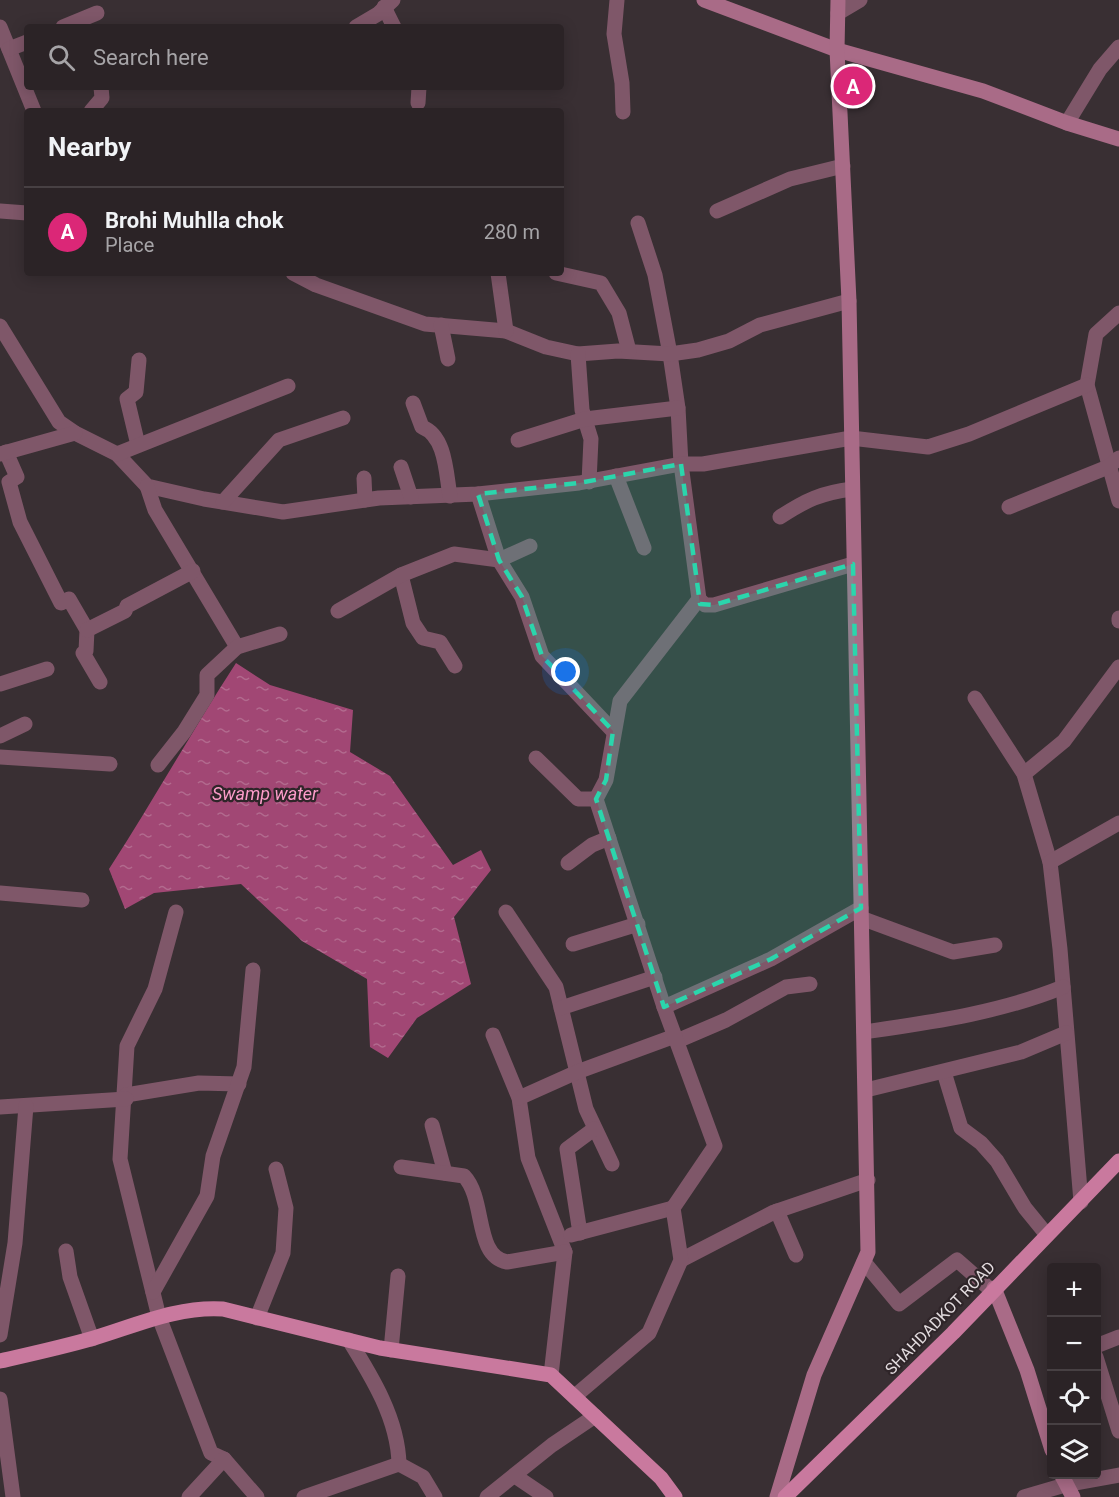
<!DOCTYPE html>
<html lang="en">
<head>
<meta charset="utf-8">
<style>
  body { margin:0; font-family:Roboto,sans-serif; background:#332b2e; color:#f1f3f6 }
  .controls { position:absolute; right:18px; bottom:18px; display:grid; overflow:hidden; border-radius:6px; box-shadow:0 3px 15px #0003 }
  .controls button { width:54px; height:54px; display:grid; place-items:center; padding:0; border:0; border-bottom:2px solid #474043; background:#2b2326; color:#f1f3f6; font:30px sans-serif }
  .you { position:absolute; left:566px; top:672px; width:21px; height:21px; margin:-15px; border:4px solid #fff; border-radius:50%; background:#1a73e8; box-shadow:0 0 0 9px #1a73e833 }
  .badge { display:grid; place-items:center; width:39px; height:39px; border-radius:50%; background:#db2777; color:#fff; font-size:20px; font-weight:700 }
  .pin { position:absolute; translate:-50% -50%; border:3px solid #fff; box-shadow:0 2px 6px #0006 }
  .list { margin:0; padding:0; list-style:none }
  h2 { display:flex; justify-content:space-between; align-items:center; height:78px; margin:0; padding:0 24px; font-size:26px }
  h2 small { font-size:20px; font-weight:400; color:#a6a4a7 }
  .list li { display:grid; grid-template-columns:39px 1fr auto; gap:18px; align-items:center; box-sizing:border-box; height:90px; padding:0 24px; border-top:2px solid #474043 }
  .list b { display:block; font-size:22px; white-space:nowrap }
  .list p { margin:0; font-size:20px; white-space:nowrap; color:#a6a4a7 }
  .list em { font-size:20px; font-style:normal; color:#a6a4a7 }
  .icon { flex:none; width:33px; height:33px; fill:none; stroke:currentColor; stroke-width:2; stroke-linecap:round; stroke-linejoin:round }
  .map { position:relative; flex:none; width:1119px; height:1497px; overflow:hidden }
  .search { position:absolute; background:#2b2326; box-shadow:0 3px 15px #0003; left:24px; top:24px; width:540px; height:66px; display:flex; align-items:center; gap:15px; box-sizing:border-box; padding:0 21px; border-radius:6px; color:#a6a4a7; font-size:22px }
  .panel { position:absolute; background:#2b2326; box-shadow:0 3px 15px #0003; left:24px; top:108px; width:540px; height:168px; border-radius:6px }
  .map>svg:first-child { display:block }
</style>
</head>
<body>
<div class="map">
<svg width="1119" height="1497" viewBox="0 0 1119 1497">
  <defs>
    <pattern id="water-ripples" width="26" height="14" patternUnits="userSpaceOnUse" patternTransform="scale(1.5)"><rect width="26" height="14" fill="#a14774"/><path d="M2 4q2-2 4 0t4 0M15 11q2-2 4 0t4 0" fill="none" stroke="#b26a8e"/></pattern>
  </defs>
  <rect width="100%" height="100%" fill="#392f33"/>
  <path fill="url(#water-ripples)" d="M 236,663 L 270,685 L 353,710 L 350,752 L 390,776 L 453,865 L 481,850 L 491,870 L 454,917 L 471,984 L 417,1018 L 388,1058 L 370,1047 L 367,979 L 302,941 L 241,884 L 154,893 L 125,909 L 109,869 C 153,801 192,731 236,663 Z"/>
  <g fill="none" stroke-linecap="round" stroke-linejoin="round">
    <g stroke="#7f5769" stroke-width="15">
      <path d="M 617,0 L 614,34 L 622,83 L 623,112"/>
      <path d="M 384,7 L 394,27"/>
      <path d="M 838,13 L 860,0"/>
      <path d="M 0,27 L 34,111"/>
      <path d="M 63,27 L 97,13"/>
      <path d="M 356,27 L 378,14 L 393,0"/>
      <path d="M 9,49 L 27,42"/>
      <path d="M 418,103 L 419,87"/>
      <path d="M 91,111 L 102,98 L 101,87"/>
      <path d="M 1067,123 L 1100,69 L 1119,47"/>
      <path d="M 0,211 L 27,213"/>
      <path d="M 717,211 L 790,179 L 843,166"/>
      <path d="M 638,223 L 655,275 L 670,354 L 678,408 L 681,464 L 699,599 L 705,605 L 714,605 L 853,564"/>
      <path d="M 293,273 L 316,285 L 425,324 L 506,331 L 546,347 L 578,354 L 618,351 L 670,354 L 698,350 L 729,341 L 760,325 L 849,301"/>
      <path d="M 498,273 L 506,331"/>
      <path d="M 556,273 L 601,283 L 619,313 L 629,351"/>
      <path d="M 1119,313 L 1096,334 L 1087,385 L 1119,501"/>
      <path d="M 441,325 L 448,359"/>
      <path d="M 0,326 L 59,422 L 75,433 L 117,454 L 147,486 L 204,499 L 283,512 L 379,498 L 478,494 L 579,483 L 681,464 L 703,464 L 851,438 L 928,447 L 969,434 L 1087,385"/>
      <path d="M 578,354 L 582,410 L 591,439 L 589,482"/>
      <path d="M 413,403 L 422,427 C 446,436 446,474 450,496"/>
      <path d="M 518,440 L 585,419 L 678,408"/>
      <path d="M 138,445 L 127,399 L 136,392 L 139,360"/>
      <path d="M 6,452 L 17,477 L 9,482 L 20,522 L 61,603 L 69,599 L 87,630 L 86,651 L 83,653 L 100,682"/>
      <path d="M 0,454 L 75,433"/>
      <path d="M 117,454 L 288,386"/>
      <path d="M 401,467 L 411,497"/>
      <path d="M 616,476 L 644,548"/>
      <path d="M 364,478 L 365,500"/>
      <path d="M 147,486 L 155,510 L 237,647"/>
      <path d="M 478,494 L 499,560 L 522,597 L 542,656 L 613,731"/>
      <path d="M 223,502 L 279,440 L 343,418"/>
      <path d="M 1009,507 L 1108,467 L 1119,458"/>
      <path d="M 780,517 C 806,500 821,493 852,489"/>
      <path d="M 401,575 L 413,623 L 423,638 L 440,642 L 455,666"/>
      <path d="M 338,611 L 401,575 L 454,554 L 499,560 L 530,546"/>
      <path d="M 1119,618 L 1119,621"/>
      <path d="M 87,630 L 125,611 L 127,606 L 193,571"/>
      <path d="M 0,684 L 47,669"/>
      <path d="M 975,698 L 1024,774 L 1050,862 L 1060,949 L 1081,1202"/>
      <path d="M 0,736 L 25,724"/>
      <path d="M 0,757 L 110,764"/>
      <path d="M 536,758 L 578,799 L 596,799"/>
      <path d="M 158,765 L 184,732 L 207,695 L 207,675 L 237,647 L 280,634"/>
      <path d="M 1024,774 L 1064,741 L 1119,667"/>
      <path d="M 1050,862 L 1119,823"/>
      <path d="M 568,863 L 592,845 L 609,838"/>
      <path d="M 0,893 L 82,900"/>
      <path d="M 176,912 L 155,989 L 127,1046 L 120,1159 L 159,1317 L 211,1453 L 224,1459 L 257,1497"/>
      <path d="M 506,912 L 556,987 L 586,1109 L 612,1164"/>
      <path d="M 861,918 L 953,952 L 995,945"/>
      <path d="M 573,944 L 638,924"/>
      <path d="M 664,1007 L 771,959 L 861,908"/>
      <path d="M 561,1008 L 655,977"/>
      <path d="M 864,1032 C 932,1022 999,1013 1063,987"/>
      <path d="M 493,1035 L 519,1098 L 528,1158 L 565,1252 L 551,1375"/>
      <path d="M 677,1041 L 726,1020 L 786,987 L 810,984"/>
      <path d="M 944,1072 L 961,1128 L 981,1143 L 997,1161 L 1025,1208 L 1047,1235"/>
      <path d="M 866,1090 L 1021,1052 L 1066,1033"/>
      <path d="M 126,1095 L 199,1083 L 239,1084"/>
      <path d="M 519,1098 L 577,1072 L 675,1036"/>
      <path d="M 0,1107 L 126,1099"/>
      <path d="M 432,1125 L 445,1173"/>
      <path d="M 401,1167 L 464,1176 C 486,1199 474,1256 507,1262 L 565,1252"/>
      <path d="M 777,1211 L 796,1255"/>
      <path d="M 580,1233 L 567,1149 L 594,1129"/>
      <path d="M 571,1235 L 673,1208"/>
      <path d="M 66,1251 L 70,1277 L 92,1339"/>
      <path d="M 681,1260 L 774,1212 L 868,1180"/>
      <path d="M 864,1262 L 899,1304 L 957,1260 L 991,1290"/>
      <path d="M 153,1292 L 207,1196 L 213,1156 L 244,1067 L 253,970"/>
      <path d="M 257,1318 L 283,1253 L 286,1208 L 276,1169"/>
      <path d="M 0,1335 L 15,1243 L 26,1106"/>
      <path d="M 349,1340 C 372,1377 398,1419 399,1464"/>
      <path d="M 1096,1346 L 1119,1337"/>
      <path d="M 391,1350 L 398,1276"/>
      <path d="M 1096,1357 L 1119,1431"/>
      <path d="M 575,1396 L 649,1333 L 681,1260 L 673,1208 L 715,1146 L 664,1007 L 596,799 L 606,780 L 620,701 L 699,599"/>
      <path d="M 0,1399 L 13,1497"/>
      <path d="M 515,1476 L 546,1497"/>
      <path d="M 189,1497 L 224,1459"/>
      <path d="M 304,1497 L 399,1464 L 423,1477 L 435,1497"/>
      <path d="M 487,1497 L 552,1445 L 595,1416"/>
      <path d="M 1024,1497 L 1065,1485 L 1119,1475"/>
    </g>
    <g stroke="#a96b87" stroke-width="15">
      <path d="M 704,0 L 837,50 L 983,91 L 1067,123 L 1119,139"/>
      <path d="M 994,1288 L 1027,1370 L 1052,1450"/>
      <path d="M 1061,1474 L 1073,1497"/>
      <path d="M 777,1497 L 814,1375 L 868,1252 L 849,301 L 837,50 L 838,0"/>
    </g>
    <g stroke="#c9799e" stroke-width="15">
      <path d="M 0,1361 C 31,1354 63,1347 94,1338 C 137,1325 179,1306 223,1309 L 380,1348 L 551,1375 L 661,1478 L 675,1497"/>
      <path d="M 785,1497 L 953,1333 L 1119,1161"/>
    </g>
  </g>
  <path fill="#2bd5ac" fill-opacity="0.2" stroke="#2bd5ac" stroke-width="4.5" stroke-dasharray="12 8" stroke-linejoin="round" d="M 681,464 L 700,604 L 714,605 L 853,564 L 861,908 L 771,959 L 664,1007 L 596,799 L 606,780 L 613,731 L 542,656 L 522,597 L 499,560 L 478,494 L 579,483 Z"/>
  <g text-anchor="middle" dominant-baseline="central" stroke-width="4.5" stroke-linejoin="round" paint-order="stroke">
    <g font-size="16" fill="#e3dcdf" stroke="#2f2529">
      <text transform="translate(940 1318) rotate(-46)">SHAHDADKOT ROAD</text>
    </g>
    <g font-size="18" font-style="italic" fill="#fd9cc9" stroke="#2f2529">
      <text x="265" y="793">Swamp water</text>
    </g>
  </g>
</svg>
<div class="controls">
<button>+</button>
<button>−</button>
<button><svg class="icon" aria-label="locate" viewBox="0 0 24 24"><circle cx="12" cy="12" r="6"/><path d="M12 2v4M12 18v4M2 12h4M18 12h4"/></svg></button>
<button><svg class="icon" aria-label="layers" viewBox="0 0 24 24"><path d="M12 4l9 5-9 5-9-5zM3 14l9 5 9-5"/></svg></button>
</div>
<div class="you"></div>
<div class="pin badge" style="left:853px;top:86px">A</div>
<div class="search"><svg class="icon" aria-label="search" viewBox="0 0 24 24"><circle cx="10" cy="10" r="6"/><path d="M15 15l6 6"/></svg>Search here</div>
<section class="panel">
<h2>Nearby<small></small></h2>
<ul class="list">
<li><span class="badge">A</span><div><b>Brohi Muhlla chok</b><p>Place</p></div><em>280 m</em></li>
</ul>
</section>
</div>
</body>
</html>
